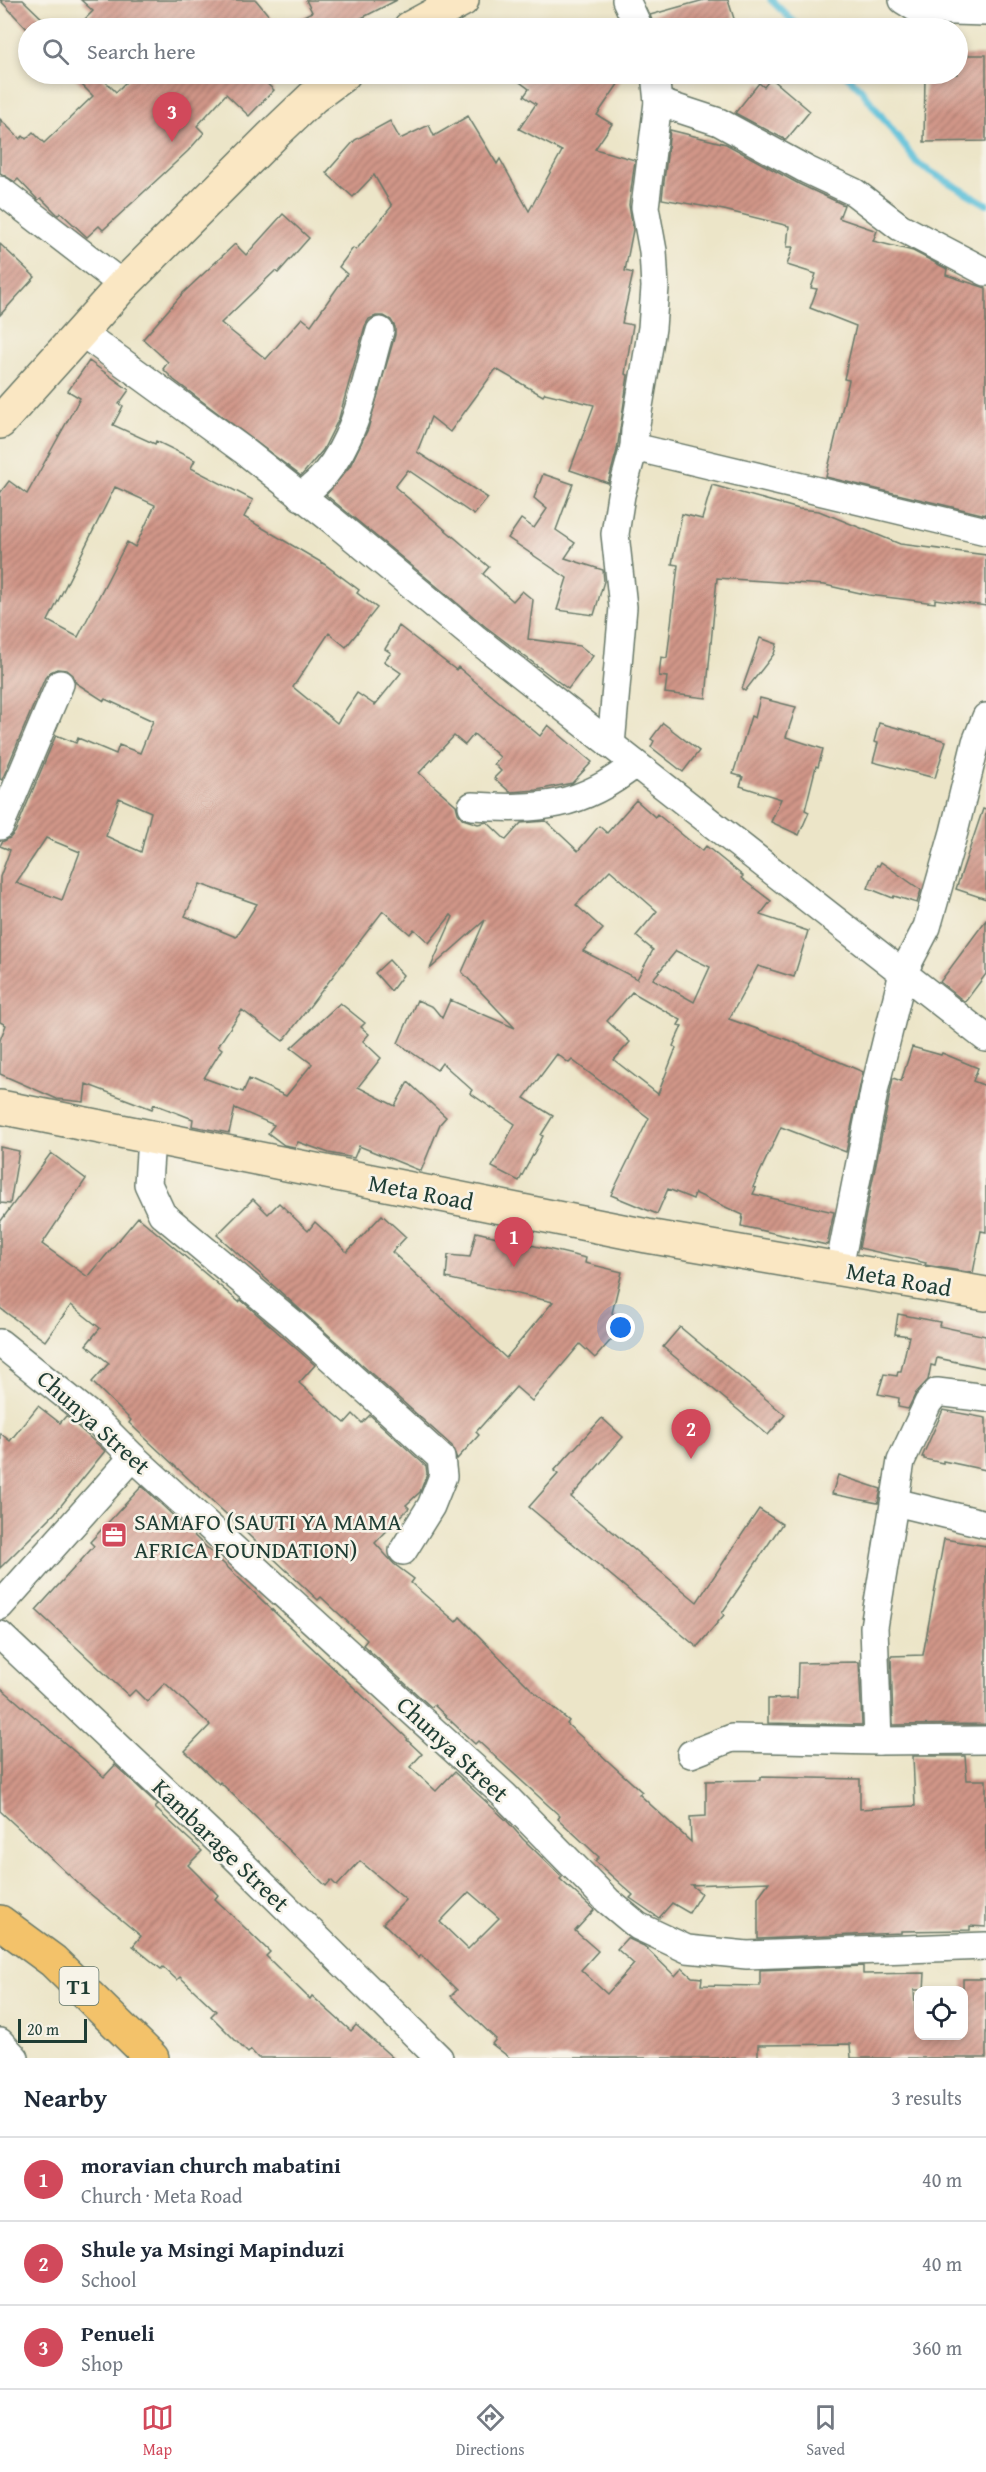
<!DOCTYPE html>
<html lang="en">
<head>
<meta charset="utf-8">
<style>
  body { margin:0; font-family:"Gentium Book Plus",serif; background:#f2f2f3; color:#1f2937 }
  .controls { position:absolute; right:18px; bottom:18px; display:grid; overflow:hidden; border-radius:12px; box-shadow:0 3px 9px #0003 }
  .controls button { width:54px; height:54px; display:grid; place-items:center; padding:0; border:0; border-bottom:2px solid #e0e1e3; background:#fff; color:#1f2937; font:30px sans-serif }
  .scale { position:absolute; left:18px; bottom:15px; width:69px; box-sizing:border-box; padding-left:6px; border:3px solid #1f3d34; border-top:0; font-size:16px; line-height:21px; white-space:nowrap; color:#1f3d34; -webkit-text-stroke:4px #f7f3e8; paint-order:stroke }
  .you { position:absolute; left:621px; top:1328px; width:21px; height:21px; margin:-15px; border:4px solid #fff; border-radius:50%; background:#1a73e8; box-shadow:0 0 0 9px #1a73e833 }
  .badge { display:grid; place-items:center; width:39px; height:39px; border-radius:50%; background:#d1495b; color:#fff; font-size:20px; font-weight:700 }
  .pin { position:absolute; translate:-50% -50px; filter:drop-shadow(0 2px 3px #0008) }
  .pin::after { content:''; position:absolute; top:32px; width:21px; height:18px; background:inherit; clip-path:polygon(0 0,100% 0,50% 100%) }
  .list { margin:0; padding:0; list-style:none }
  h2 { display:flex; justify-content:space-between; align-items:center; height:78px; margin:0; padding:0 24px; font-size:26px }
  h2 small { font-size:20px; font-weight:400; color:#747a83 }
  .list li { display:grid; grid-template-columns:39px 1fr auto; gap:18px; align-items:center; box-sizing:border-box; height:84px; padding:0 24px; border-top:2px solid #e0e1e3 }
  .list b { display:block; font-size:22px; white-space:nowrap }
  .list p { margin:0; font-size:20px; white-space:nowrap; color:#747a83 }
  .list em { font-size:20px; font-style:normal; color:#747a83 }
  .icon { flex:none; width:33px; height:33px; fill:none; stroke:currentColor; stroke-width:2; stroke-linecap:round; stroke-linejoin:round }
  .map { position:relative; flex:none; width:986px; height:2058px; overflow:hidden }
  .search { position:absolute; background:#fff; box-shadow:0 3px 9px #0003; left:18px; right:18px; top:18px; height:66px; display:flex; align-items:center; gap:15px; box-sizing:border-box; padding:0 21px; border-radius:33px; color:#747a83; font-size:22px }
  .sheet { height:330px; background:#fff }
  nav { display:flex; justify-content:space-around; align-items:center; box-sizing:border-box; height:84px; border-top:2px solid #e0e1e3; background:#fff; font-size:16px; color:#747a83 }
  nav a { display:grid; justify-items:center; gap:3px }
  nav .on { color:#d1495b }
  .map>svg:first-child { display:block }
</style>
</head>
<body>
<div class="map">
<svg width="986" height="2058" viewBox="0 0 986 2058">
  <defs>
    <pattern id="building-hatch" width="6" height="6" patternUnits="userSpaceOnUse" patternTransform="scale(1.5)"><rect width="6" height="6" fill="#d19688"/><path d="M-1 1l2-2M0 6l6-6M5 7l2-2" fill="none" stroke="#a97c70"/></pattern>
  </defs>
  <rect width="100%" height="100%" fill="#f7f3e8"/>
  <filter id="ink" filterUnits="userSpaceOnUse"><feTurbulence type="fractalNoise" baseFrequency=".0167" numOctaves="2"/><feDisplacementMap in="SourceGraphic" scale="12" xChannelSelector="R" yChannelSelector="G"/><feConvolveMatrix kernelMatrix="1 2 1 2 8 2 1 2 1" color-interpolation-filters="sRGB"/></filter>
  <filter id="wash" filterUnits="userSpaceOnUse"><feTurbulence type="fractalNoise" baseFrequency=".008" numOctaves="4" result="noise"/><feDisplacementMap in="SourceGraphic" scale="24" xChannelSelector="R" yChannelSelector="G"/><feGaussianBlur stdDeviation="1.35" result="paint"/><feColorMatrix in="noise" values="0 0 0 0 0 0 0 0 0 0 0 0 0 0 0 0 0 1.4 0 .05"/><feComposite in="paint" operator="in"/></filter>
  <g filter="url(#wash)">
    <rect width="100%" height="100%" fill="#ece5c8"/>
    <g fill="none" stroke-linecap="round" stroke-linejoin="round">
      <g stroke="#5abfd9" stroke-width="7">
        <path d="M 771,0 L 800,28"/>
        <path d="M 845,74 L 859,87 L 919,165 L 986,204"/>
      </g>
    </g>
    <g id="blocks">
      <g fill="url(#building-hatch)" fill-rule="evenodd">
        <path d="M 0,0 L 23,0 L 52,28 L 28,30 Z"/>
        <path d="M 81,0 L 256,0 L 279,28 L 76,28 L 93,11 Z"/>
        <path d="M 306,0 L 397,0 L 342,28 L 280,28 L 312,12 Z"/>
        <path d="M 704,0 L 728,0 L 737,28 L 655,28 L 650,15 Z"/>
        <path d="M 957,55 L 986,55 L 986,141 L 924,142 L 925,74 L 957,74 Z"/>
        <path d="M 71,74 L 98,74 L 116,92 L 134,74 L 256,74 L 274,90 L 249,116 L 226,94 L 197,126 L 204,133 L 188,151 L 103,230 L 99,226 L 87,237 L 61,213 L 58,215 L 41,198 L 38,200 L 18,179 L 15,182 L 0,173 L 0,119 L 20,139 L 23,136 L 26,139 L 33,132 L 44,143 L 93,96 Z"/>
        <path d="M 509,74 L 625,74 L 597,115 L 612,124 L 595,149 L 635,160 L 629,205 L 633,230 L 625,271 L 633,273 L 622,323 L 633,325 L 625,374 L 628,375 L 617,450 L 608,483 L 570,470 L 594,405 L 545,393 L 543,396 L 496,369 L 450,432 L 431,417 L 417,452 L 488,498 L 474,515 L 408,470 L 395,487 L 489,567 L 483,574 L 513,601 L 522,591 L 533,600 L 528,639 L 580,646 L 593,656 L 568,689 L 486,627 L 326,495 L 350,466 L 368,429 L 395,335 L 395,327 L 391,320 L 384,316 L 376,316 L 369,319 L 365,326 L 339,418 L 323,450 L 301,476 L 174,380 L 163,369 L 168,362 L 143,339 L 183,293 L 235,244 L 246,255 L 283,214 L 309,238 L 278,273 L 275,271 L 221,323 L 266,359 L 302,318 L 311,325 L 347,274 L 339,267 L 353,248 L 356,250 L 392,206 L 374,175 L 353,197 L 326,173 L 355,140 L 390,121 L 400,139 L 429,125 L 434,136 L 468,116 L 497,164 L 500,159 L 529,211 L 562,151 L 519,129 L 536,104 L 524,96 L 529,89 Z"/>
        <path d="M 771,78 L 810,111 L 786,140 L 735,113 L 759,83 L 764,87 Z"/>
        <path d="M 670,130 L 726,144 L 799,184 L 844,205 L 839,218 L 877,231 L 873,241 L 913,251 L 947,269 L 946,275 L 986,288 L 986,515 L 826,477 L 849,380 L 844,379 L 856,326 L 810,308 L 817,289 L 811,288 L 816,274 L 787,265 L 793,247 L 787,247 L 789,226 L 724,210 L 662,199 Z"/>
        <path d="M 0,244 L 35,277 L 0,315 Z"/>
        <path d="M 89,361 L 129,390 L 119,404 L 123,406 L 113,425 L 155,444 L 156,441 L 195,460 L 191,468 L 253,500 L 244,517 L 324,564 L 359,590 L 357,593 L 377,608 L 346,647 L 329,633 L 293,687 L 337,723 L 357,693 L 375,705 L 401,673 L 384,661 L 391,653 L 385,649 L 399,626 L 456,670 L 458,667 L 540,736 L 548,725 L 592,762 L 572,783 L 537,790 L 510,792 L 494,778 L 501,771 L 494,764 L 500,757 L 474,734 L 465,745 L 454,736 L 419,773 L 456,805 L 458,813 L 463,819 L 478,824 L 487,822 L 506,840 L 521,823 L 546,821 L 578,851 L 599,826 L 607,833 L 636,800 L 655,817 L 657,814 L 702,851 L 706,846 L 743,876 L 741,878 L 771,901 L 760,915 L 808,931 L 794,977 L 758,966 L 729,1019 L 791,1041 L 863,1072 L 846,1152 L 781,1127 L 753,1187 L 756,1188 L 753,1194 L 834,1212 L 827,1245 L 741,1226 L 743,1215 L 695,1193 L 693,1199 L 668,1189 L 657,1214 L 611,1195 L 649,1118 L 572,1060 L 569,1063 L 557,1054 L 524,1098 L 553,1116 L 541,1135 L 543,1136 L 519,1181 L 492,1167 L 515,1124 L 470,1093 L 472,1090 L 442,1063 L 437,1070 L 398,1043 L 417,1000 L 433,1007 L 442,1018 L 450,1000 L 515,1028 L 462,972 L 485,920 L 430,969 L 453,917 L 451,915 L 429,943 L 414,929 L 410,934 L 383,911 L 283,1041 L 242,1010 L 218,1046 L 222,1049 L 204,1078 L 243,1092 L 249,1079 L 286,1096 L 312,1064 L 291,1048 L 340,1003 L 365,1023 L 361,1027 L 369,1034 L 363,1041 L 381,1058 L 358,1087 L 395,1106 L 408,1082 L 446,1117 L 440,1124 L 421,1171 L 359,1146 L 354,1158 L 329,1153 L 298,1142 L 295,1147 L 284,1145 L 268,1133 L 274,1125 L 235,1108 L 229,1133 L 192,1126 L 193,1119 L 154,1104 L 152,1109 L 86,1084 L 84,1102 L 57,1099 L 0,1074 L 0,1040 L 6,1025 L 0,1022 L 0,877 L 10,850 L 0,846 L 2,842 L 10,838 L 15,832 L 56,735 L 76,743 L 78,738 L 116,754 L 119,745 L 140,753 L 153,721 L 105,699 L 104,701 L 76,683 L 73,675 L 67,670 L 57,669 L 50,672 L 45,678 L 2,780 L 0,779 L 0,493 L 9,481 L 27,494 L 80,398 L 68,391 ZM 115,487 L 155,505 L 135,547 L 127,542 L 78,637 L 48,621 ZM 119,798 L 151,812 L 141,852 L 106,836 ZM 46,838 L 80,852 L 62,900 L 16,883 ZM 610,870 L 657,911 L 636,936 L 653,950 L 637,979 L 583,951 L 603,929 L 576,905 ZM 200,884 L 257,904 L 236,937 L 185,916 ZM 676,951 L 710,967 L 694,1002 L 653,979 ZM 632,992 L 681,1020 L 678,1025 L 682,1026 L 673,1046 L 676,1048 L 658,1094 L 614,1060 L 630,1042 L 607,1021 Z"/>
        <path d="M 543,474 L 573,484 L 556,530 L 575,543 L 565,558 L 603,570 L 604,581 L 594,615 L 557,610 L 567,578 L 508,538 L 521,519 L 534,528 L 547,509 L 534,498 Z"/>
        <path d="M 712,485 L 799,509 L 819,511 L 900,544 L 986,555 L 986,606 L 935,599 L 935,603 L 869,595 L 825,585 L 717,578 L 706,698 L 665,693 L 667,677 L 659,676 L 661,657 L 667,658 L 678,565 L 672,564 L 682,514 L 702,519 Z"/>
        <path d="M 760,638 L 777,644 L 774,654 L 745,691 L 742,689 Z"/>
        <path d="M 760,698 L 796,707 L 786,737 L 823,749 L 818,767 L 816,766 L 805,810 L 809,812 L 799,835 L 771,822 L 781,799 L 740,786 L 743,777 L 733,774 L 751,716 L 755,718 Z"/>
        <path d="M 663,723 L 699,751 L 683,772 L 651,747 L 654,741 L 651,739 Z"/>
        <path d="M 879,723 L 946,741 L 935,778 L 873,762 L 878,743 L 874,742 Z"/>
        <path d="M 983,809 L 986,810 L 986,899 L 956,889 Z"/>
        <path d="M 881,862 L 921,890 L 917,903 L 894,896 L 893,898 L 868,888 L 877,865 L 879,866 Z"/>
        <path d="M 986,920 L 986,974 L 965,1002 L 940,982 Z"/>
        <path d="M 389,960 L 403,975 L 391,991 L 375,973 Z"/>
        <path d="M 912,1047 L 941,1055 L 942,1053 L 978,1068 L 973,1081 L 986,1086 L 986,1232 L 981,1231 L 973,1273 L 925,1265 L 926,1263 L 859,1248 L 893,1078 L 901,1081 Z"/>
        <path d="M 0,1147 L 19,1151 L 10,1204 L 0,1203 Z"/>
        <path d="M 51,1153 L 86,1179 L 42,1244 L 88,1277 L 138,1217 L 239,1302 L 241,1300 L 315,1365 L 299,1383 L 345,1423 L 353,1414 L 362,1423 L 370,1415 L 426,1466 L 427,1474 L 420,1492 L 406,1505 L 409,1508 L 375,1543 L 394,1564 L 414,1579 L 411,1583 L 456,1622 L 460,1617 L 531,1689 L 569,1721 L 567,1724 L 642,1792 L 639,1794 L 691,1842 L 690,1817 L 706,1816 L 706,1781 L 760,1780 L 760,1777 L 860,1779 L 860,1809 L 915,1806 L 913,1756 L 965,1756 L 967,1780 L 986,1780 L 986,1927 L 970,1926 L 970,1930 L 901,1931 L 901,1933 L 758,1939 L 758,1897 L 769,1882 L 691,1885 L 701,1893 L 689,1913 L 672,1903 L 659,1918 L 630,1898 L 633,1895 L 595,1861 L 599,1857 L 558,1819 L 560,1816 L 478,1741 L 475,1744 L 434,1705 L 431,1707 L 363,1645 L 367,1640 L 321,1597 L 318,1600 L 129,1423 L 131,1420 L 92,1382 L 109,1363 L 86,1345 L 100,1328 L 71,1305 L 45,1341 L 0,1308 L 0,1222 Z"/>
        <path d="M 253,1199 L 268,1214 L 279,1203 L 308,1231 L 315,1222 L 347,1252 L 382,1215 L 406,1237 L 392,1252 L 506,1358 L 553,1302 L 446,1278 L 448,1255 L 470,1257 L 476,1232 L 586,1258 L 585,1263 L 622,1272 L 612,1313 L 625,1324 L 595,1358 L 580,1344 L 532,1401 L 516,1387 L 476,1432 L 479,1435 L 457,1459 L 452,1446 L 217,1235 Z"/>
        <path d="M 898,1314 L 940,1322 L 939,1326 L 986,1336 L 986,1368 L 937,1358 L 935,1366 L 931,1365 L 928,1380 L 916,1393 L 908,1409 L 898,1407 L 899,1398 L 878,1394 L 884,1374 L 897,1376 L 898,1371 L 901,1371 L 909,1336 L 895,1334 Z"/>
        <path d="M 680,1327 L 785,1415 L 768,1435 L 663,1347 Z"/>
        <path d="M 38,1406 L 60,1423 L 66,1416 L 105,1451 L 55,1513 L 0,1568 L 0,1433 L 10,1441 Z"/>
        <path d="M 943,1410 L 986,1418 L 986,1470 L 943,1461 L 943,1463 L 924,1459 L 924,1457 L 922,1457 Z"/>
        <path d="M 602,1418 L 623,1437 L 571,1497 L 697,1602 L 759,1509 L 782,1524 L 722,1613 L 724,1615 L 697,1647 L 529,1507 L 558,1474 L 554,1471 Z"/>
        <path d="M 838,1475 L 881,1489 L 878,1503 L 832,1494 Z"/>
        <path d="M 142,1486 L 408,1739 L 407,1740 L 422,1754 L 410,1767 L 436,1791 L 454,1772 L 507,1821 L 523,1839 L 562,1877 L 560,1879 L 594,1910 L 575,1931 L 598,1951 L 581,1970 L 607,1994 L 634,1964 L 617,1949 L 627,1938 L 644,1946 L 675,1976 L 682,1968 L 692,1977 L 702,1978 L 701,1985 L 760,1986 L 760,1970 L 863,1966 L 863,1974 L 925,1973 L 924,1990 L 914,1990 L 917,2036 L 963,2036 L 963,1979 L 986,1979 L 986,2058 L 851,2058 L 850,2044 L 758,2045 L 758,2058 L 510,2058 L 492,2044 L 496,2039 L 451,1996 L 457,1990 L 421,1955 L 419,1958 L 383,1923 L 406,1900 L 360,1861 L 337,1886 L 331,1880 L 326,1886 L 220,1782 L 219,1784 L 185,1751 L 210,1725 L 165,1683 L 147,1702 L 135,1690 L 129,1696 L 36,1610 L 94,1546 L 90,1542 ZM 469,1892 L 499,1918 L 468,1949 L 440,1922 Z"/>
        <path d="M 944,1539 L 986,1546 L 986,1724 L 893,1725 L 891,1656 L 923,1655 Z"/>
        <path d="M 859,1662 L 862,1725 L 768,1723 L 768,1699 L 797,1698 L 798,1663 Z"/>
        <path d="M 0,1687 L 104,1777 L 115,1765 L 158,1805 L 155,1808 L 202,1851 L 188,1865 L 218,1895 L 215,1899 L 270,1952 L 266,1956 L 310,1999 L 312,1996 L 351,2031 L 356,2025 L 393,2058 L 258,2058 L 251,2050 L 248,2053 L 211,2016 L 216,2011 L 180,1977 L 177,1980 L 163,1967 L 161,1969 L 133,1946 L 141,1936 L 83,1888 L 0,1811 Z"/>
      </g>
    </g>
  </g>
  <g filter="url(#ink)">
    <use href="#blocks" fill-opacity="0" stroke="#677868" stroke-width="1.5"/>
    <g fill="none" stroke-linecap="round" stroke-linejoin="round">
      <defs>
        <g id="street">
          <path d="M 626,0 L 639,28"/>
          <path d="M 903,0 L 919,10 L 986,12"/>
          <path d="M 658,102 L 719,122 L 807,170 L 854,192 L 900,227 L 986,272"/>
          <path d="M 0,190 L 123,285"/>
          <path d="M 81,332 L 243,450 L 332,520 L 476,639 L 986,1038"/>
          <path d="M 634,447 L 986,531"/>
          <path d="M 301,497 C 309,489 319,482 325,474 C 358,435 366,378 380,331"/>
          <path d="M 611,745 L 623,607 L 615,534 L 621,495 L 634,447 L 635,430 L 652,328 L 655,287 L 653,251 L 645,207 L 658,102 L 655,74"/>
          <path d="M 472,806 C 538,810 581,808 635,764"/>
          <path d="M 0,826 L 60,684"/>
          <path d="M 151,1138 L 148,1184 L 162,1214 L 290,1321 L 441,1458 L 443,1476 L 431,1506 L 403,1551"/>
          <path d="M 839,1268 L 875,1087 L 903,973 L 927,927 L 954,832 L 976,742 L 986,717"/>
          <path d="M 0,1343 L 96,1420 L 133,1457 L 504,1795 L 608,1901 L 638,1926 L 687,1949 L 747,1955 L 986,1946"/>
          <path d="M 895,1502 L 986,1524"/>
          <path d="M 0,1606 L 133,1457"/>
          <path d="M 0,1635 L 228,1850 L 439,2058"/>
          <path d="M 878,1741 L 874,1627 L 901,1461 L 928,1403 L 937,1392 L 986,1398"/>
          <path d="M 691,1754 L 732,1738 L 878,1741 L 986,1740"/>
          <path d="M 0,2042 L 15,2058"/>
        </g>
        <g id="secondary">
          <path d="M 410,28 L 462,0"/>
          <path d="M 0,422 L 123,285 L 272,136 L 313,97 L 344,74"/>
          <path d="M 0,1107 L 647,1236 L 986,1294"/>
        </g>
        <path id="highway" d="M 0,1922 L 53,1961 L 152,2058"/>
      </defs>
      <use href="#street" stroke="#677868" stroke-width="30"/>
      <use href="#secondary" stroke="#677868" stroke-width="36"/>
      <use href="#highway" stroke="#677868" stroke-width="36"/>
      <use href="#street" stroke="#fff" stroke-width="27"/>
      <use href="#secondary" stroke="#fae7c3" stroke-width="33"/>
      <use href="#highway" stroke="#f3c26a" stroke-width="33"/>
    </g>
  </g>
  <defs>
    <symbol id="office-square" viewBox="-11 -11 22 22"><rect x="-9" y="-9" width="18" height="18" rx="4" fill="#d1495b" stroke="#f7f3e8"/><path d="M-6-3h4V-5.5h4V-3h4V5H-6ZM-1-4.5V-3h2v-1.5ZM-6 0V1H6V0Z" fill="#fff"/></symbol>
  </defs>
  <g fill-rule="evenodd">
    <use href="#office-square" x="99" y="1520" width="30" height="30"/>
  </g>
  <g text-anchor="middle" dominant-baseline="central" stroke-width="5" stroke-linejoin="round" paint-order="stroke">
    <rect fill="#f7f3e8" stroke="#60746a" stroke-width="1.5" x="59.5" y="1967" width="39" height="38" rx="4.5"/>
    <g font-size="22" font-weight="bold" fill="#1f3d34">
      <text x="79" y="1986">T1</text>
    </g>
    <g font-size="24" fill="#1f3d34" stroke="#f7f3e8">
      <text transform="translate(421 1192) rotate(11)">Meta Road</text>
      <text transform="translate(899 1279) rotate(10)">Meta Road</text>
      <text transform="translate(94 1422) rotate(42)">Chunya Street</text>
      <text transform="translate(453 1749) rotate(43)">Chunya Street</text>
      <text transform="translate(221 1845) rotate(44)">Kambarage Street</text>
    </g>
    <g font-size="24" fill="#1f3d34" stroke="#f7f3e8" text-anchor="start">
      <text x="134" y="1521">SAMAFO (SAUTI YA MAMA<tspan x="134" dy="28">AFRICA FOUNDATION)</tspan></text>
    </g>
  </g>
</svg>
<div class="controls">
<button><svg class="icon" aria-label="locate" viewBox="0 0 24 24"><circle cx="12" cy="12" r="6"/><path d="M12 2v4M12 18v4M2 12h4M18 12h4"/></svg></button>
</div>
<div class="scale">20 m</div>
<div class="you"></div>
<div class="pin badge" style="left:514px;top:1267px">1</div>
<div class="pin badge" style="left:691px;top:1459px">2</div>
<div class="pin badge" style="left:172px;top:142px">3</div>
<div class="search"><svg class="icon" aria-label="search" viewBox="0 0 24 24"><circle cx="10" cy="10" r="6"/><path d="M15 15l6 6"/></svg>Search here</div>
</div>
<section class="sheet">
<h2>Nearby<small>3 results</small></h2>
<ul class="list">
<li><span class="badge">1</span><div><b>moravian church mabatini</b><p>Church · Meta Road</p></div><em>40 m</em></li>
<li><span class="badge">2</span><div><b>Shule ya Msingi Mapinduzi</b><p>School</p></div><em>40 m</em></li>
<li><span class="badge">3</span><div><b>Penueli</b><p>Shop</p></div><em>360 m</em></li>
</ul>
</section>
<nav>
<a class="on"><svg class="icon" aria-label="map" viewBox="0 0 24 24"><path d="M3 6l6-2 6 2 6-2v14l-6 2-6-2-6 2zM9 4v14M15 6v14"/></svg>Map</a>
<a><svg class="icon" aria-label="directions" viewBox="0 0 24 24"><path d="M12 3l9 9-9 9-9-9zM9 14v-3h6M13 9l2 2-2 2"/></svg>Directions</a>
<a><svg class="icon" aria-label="saved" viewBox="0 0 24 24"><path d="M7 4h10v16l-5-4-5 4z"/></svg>Saved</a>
</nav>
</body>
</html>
